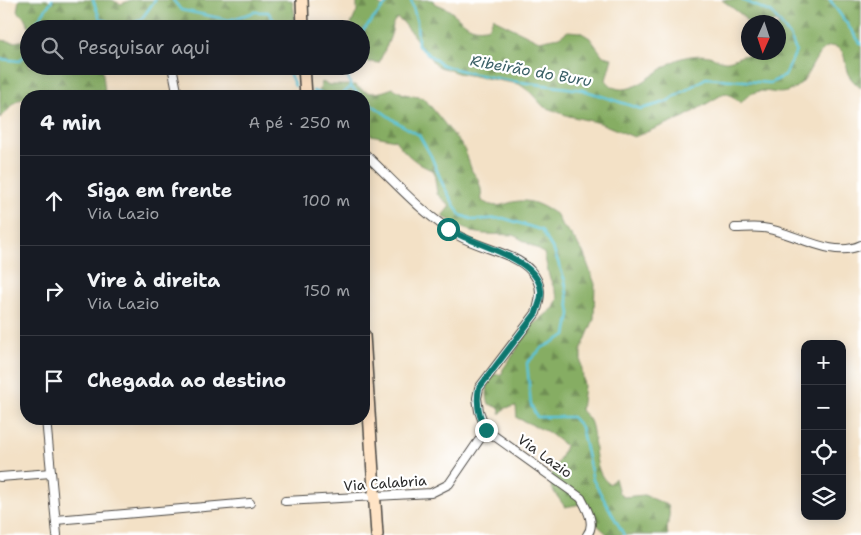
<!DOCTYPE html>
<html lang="pt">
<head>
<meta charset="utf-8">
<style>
  body { margin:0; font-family:"Shantell Sans",sans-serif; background:#242831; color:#f1f3f6 }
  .controls { position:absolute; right:15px; bottom:15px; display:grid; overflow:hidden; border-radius:10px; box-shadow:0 2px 12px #0003 }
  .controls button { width:45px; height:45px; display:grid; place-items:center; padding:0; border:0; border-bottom:1px solid #363941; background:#171b24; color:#f1f3f6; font:25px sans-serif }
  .compass { position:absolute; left:741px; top:15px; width:45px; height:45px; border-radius:50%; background:#171b24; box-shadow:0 2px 12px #0003; rotate:183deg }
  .stop { position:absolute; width:15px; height:15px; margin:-11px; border:4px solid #0f766e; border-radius:50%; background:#fff }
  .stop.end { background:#0f766e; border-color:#fff; box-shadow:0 1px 5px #0008 }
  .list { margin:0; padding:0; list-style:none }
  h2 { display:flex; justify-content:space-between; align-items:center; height:65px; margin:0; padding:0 20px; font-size:21px }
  h2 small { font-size:16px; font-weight:400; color:#9ea1a6 }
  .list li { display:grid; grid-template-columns:32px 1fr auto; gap:15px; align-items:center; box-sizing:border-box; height:90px; padding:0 20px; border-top:1px solid #363941 }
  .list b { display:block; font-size:19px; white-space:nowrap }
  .list p { margin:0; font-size:16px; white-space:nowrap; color:#9ea1a6 }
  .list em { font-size:16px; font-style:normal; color:#9ea1a6 }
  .icon { flex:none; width:28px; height:28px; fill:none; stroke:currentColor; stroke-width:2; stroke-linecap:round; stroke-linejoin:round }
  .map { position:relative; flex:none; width:861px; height:535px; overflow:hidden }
  .search { position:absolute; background:#171b24; box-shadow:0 2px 12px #0003; left:20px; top:20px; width:350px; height:55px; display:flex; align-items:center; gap:12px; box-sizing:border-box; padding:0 18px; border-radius:28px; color:#9ea1a6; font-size:19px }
  .panel { position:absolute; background:#171b24; box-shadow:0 2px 12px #0003; left:20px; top:90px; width:350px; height:335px; border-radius:20px }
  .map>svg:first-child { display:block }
</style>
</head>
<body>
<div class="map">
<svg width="861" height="535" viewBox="0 0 861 535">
  <defs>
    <pattern id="forest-firs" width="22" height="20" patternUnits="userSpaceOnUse" patternTransform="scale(1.25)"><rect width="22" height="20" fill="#86ad63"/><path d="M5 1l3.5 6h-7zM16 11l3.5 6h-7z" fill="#6e8d52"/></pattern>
  </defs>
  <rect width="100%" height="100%" fill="#fff"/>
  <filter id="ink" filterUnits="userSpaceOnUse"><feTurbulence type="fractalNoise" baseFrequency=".02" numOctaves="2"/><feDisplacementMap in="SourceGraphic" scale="10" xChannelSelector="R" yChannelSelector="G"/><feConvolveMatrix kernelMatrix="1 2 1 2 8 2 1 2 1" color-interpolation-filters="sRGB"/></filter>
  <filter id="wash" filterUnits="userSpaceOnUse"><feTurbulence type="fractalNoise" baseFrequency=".0096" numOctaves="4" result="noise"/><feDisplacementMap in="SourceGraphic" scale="20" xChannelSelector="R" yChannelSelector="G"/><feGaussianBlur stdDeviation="1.12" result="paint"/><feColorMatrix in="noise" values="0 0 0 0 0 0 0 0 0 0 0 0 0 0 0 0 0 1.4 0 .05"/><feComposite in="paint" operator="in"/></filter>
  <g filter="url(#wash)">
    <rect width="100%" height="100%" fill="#f3e1c6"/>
    <g fill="url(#forest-firs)" stroke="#586c47">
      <path d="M 19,0 L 48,0 L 54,3 L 53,0 L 112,0 L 121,4 L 131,0 L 292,0 L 298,29 L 277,29 L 275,23 L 261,19 L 245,25 L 243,29 L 30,29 L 25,18 L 17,11 Z"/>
      <path d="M 357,0 C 361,0 367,0 371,0 C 383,4 380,12 393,0 L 433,0 L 434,3 C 439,5 445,7 449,10 C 463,20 469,33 489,27 L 494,17 L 498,21 L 539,41 L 559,37 L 568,31 L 580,32 L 590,38 L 603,56 L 612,58 L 606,80 C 625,107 659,66 679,59 C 686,56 701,54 709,56 C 714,57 719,60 724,61 C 729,62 736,58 742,56 C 756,52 763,61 778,52 L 778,22 L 748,23 L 742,15 L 722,0 L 861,0 L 861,88 C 856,85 851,79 848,74 C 844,66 847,50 836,47 C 818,41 811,75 800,84 C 779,102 770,86 753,93 C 748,95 744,99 741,103 L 730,95 L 725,93 L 684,117 L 634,137 L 600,123 L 569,116 L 544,107 L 530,92 L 519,84 L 458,73 L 440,67 L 434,63 L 403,22 L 397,18 L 393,23 C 393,36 384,50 379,63 L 361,61 L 361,29 L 349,29 L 357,11 Z"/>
      <path d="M 29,32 L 29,66 L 102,66 L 105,92 L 103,96 L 26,96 L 26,99 L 18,100 L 0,118 L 0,40 L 15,42 L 25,40 Z"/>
      <path d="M 322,82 L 330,85 L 355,85 C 368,96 377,94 393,88 L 404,94 L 424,98 L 464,148 L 472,171 L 478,179 L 481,189 L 482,201 C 500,212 506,200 524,201 C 535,201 548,209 557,215 L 562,226 L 570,233 L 583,252 L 595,284 L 594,319 L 581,350 L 581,362 L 584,386 L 581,410 C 583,413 587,416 589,419 C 598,433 590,473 610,484 L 615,478 L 619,493 L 623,497 L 644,495 L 668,505 C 672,516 665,525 668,535 L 608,535 L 593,521 L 581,504 L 565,507 L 552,489 L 550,478 L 566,446 L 548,432 L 517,418 L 516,406 L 505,408 L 500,414 L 500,410 L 497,407 L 489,404 C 485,395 488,384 491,375 L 502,374 L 503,369 L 516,351 L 525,331 L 554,308 L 558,298 L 549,276 L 544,253 L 514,235 L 484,234 L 472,232 L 442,216 L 450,206 L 437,194 L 434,171 C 418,165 405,154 395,140 L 371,135 L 364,126 L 364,96 L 321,96 L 319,92 Z"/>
    </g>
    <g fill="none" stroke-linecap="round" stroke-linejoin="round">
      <g stroke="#5ac3d6" stroke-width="2.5">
        <path d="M 93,0 L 100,19 C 110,23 130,27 140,20 C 143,18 152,4 155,0"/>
        <path d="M 173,0 L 181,10 L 229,20 L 255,12 L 268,12 L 280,29"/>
        <path d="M 411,0 L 417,22 L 418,46 L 442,65 L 470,73 L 512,81 L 583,90 L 641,109 L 666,102 L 706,78 L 770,83 L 785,76 L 796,51 L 790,36 L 772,13 L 742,0"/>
        <path d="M 830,0 L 861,44"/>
        <path d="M 32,29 L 52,0"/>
        <path d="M 361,33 L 387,3 L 392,0"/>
        <path d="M 0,59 L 20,61 L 25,55 L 29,34"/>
        <path d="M 286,66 L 295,86"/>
        <path d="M 345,66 L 351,87 L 361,96"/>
        <path d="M 313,91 L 330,96"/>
        <path d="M 340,96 L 351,87"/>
        <path d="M 364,99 L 398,123 L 419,135 L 431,156 L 443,185 L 460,215 L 474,220 L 503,218 L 541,230 L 554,251 L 565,281 L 570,314 L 566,335 L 542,348 L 527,363 L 531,405 L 537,417 L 572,417 L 581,427 L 593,480 L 624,535"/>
      </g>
    </g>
  </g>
  <g filter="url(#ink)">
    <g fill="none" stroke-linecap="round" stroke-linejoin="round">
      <defs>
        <g id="street">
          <path d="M 172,66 L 178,96"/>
          <path d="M 364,153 C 394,181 423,215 459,236 C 480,248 515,253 531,271 C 543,284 541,297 536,313 L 479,388 L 477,398 L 479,411 L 486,430 L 581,498 C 587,509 596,524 587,535"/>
          <path d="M 735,228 C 744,228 754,227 763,228 C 792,231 832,260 861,245"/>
          <path d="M 46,419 L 57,535"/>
          <path d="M 0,477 L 51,473"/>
          <path d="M 285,501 L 431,493 L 449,484 L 486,430"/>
          <path d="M 56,520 L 250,503"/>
        </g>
        <g id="secondary">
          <path d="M 302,0 L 303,29"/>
          <path d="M 304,66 L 306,96"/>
          <path d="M 364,335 L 377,535"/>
        </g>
      </defs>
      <use href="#street" stroke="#494642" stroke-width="10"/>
      <use href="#secondary" stroke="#494642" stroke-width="14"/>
      <use href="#street" stroke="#fff" stroke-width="8"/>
      <use href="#secondary" stroke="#ffe4c6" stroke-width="11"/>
    </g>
  </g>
  <g fill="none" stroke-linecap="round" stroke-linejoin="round" filter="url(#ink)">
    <path stroke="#0f766e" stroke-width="6" d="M 448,229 C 473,245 538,257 541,291 C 542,298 538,306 536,313 L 479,388 C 476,402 479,417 486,430"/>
  </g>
  <g text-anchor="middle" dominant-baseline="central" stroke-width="4.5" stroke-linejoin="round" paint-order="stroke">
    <g font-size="14" fill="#2b2b2b" stroke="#fff">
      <text transform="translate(545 456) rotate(36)">Via Lazio</text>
      <text transform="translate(385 483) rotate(-4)">Via Calabria</text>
    </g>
    <g font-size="15" font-style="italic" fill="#3b6067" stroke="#fff">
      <text transform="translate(531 71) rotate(10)">Ribeirão do Buru</text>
    </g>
  </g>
</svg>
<div class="controls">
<button>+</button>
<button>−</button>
<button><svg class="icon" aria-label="locate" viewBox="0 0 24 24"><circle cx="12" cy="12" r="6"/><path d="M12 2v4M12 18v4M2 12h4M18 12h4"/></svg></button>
<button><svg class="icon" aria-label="layers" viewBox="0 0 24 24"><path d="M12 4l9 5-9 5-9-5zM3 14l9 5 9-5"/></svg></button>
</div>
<svg class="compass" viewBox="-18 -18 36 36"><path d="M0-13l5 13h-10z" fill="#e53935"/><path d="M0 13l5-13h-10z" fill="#9ea1a6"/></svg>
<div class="stop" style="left:448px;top:229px"></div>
<div class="stop end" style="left:486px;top:430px"></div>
<div class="search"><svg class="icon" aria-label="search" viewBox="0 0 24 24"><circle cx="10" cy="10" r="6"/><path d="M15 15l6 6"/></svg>Pesquisar aqui</div>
<section class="panel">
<h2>4 min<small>A pé · 250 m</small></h2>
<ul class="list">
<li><svg class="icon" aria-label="ahead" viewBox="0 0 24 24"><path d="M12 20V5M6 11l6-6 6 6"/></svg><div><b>Siga em frente</b><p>Via Lazio</p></div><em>100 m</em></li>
<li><svg class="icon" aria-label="right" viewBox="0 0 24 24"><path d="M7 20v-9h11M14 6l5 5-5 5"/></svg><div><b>Vire à direita</b><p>Via Lazio</p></div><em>150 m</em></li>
<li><svg class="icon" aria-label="arrive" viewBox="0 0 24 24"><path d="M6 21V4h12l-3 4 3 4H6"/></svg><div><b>Chegada ao destino</b></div></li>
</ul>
</section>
</div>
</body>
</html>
